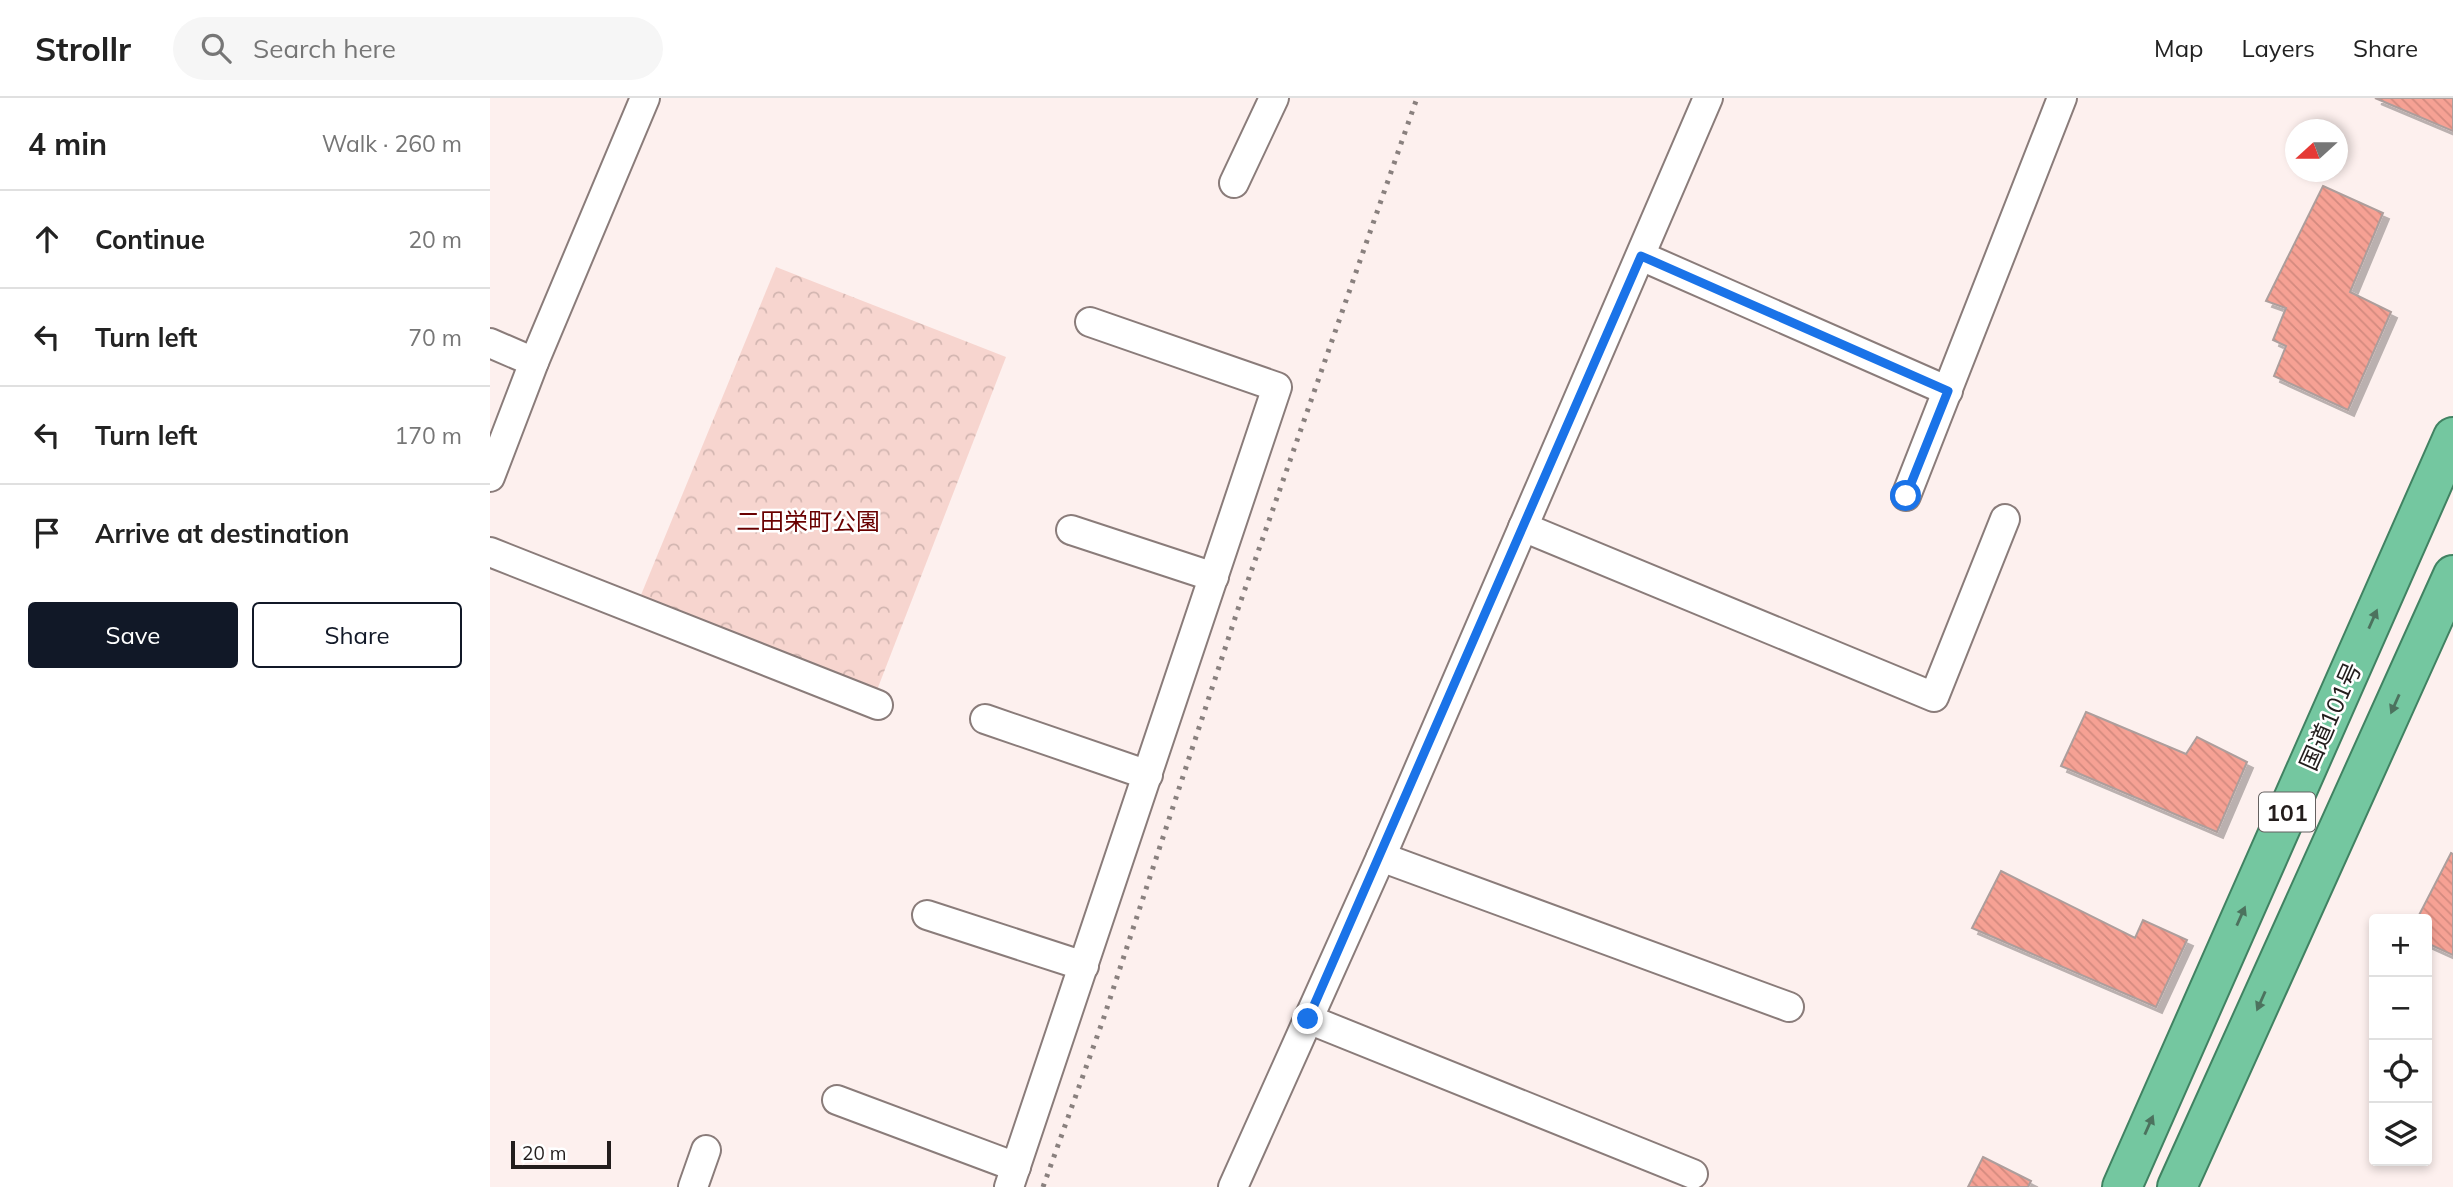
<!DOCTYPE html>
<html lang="en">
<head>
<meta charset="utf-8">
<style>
  body { margin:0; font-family:Mulish,"Noto Sans JP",sans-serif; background:#f6f6f6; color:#222 }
  .controls { position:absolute; right:21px; bottom:21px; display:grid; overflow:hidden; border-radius:7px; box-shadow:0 4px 10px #0003 }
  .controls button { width:63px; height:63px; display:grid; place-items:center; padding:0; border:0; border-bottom:2px solid #e0e0e0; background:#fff; color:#222; font:35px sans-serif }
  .compass { position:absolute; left:1795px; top:21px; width:63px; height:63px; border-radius:50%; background:#fff; box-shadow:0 4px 10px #0003; rotate:249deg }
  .scale { position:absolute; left:21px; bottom:18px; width:100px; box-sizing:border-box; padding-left:7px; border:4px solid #231d1c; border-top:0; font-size:19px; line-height:24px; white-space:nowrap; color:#231d1c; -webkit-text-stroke:5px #fff; paint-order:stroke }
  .stop { position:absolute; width:21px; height:21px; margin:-16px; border:5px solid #1a73e8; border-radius:50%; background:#fff }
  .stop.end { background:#1a73e8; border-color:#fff; box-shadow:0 2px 7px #0008 }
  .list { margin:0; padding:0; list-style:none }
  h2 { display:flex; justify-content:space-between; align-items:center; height:91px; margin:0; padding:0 28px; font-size:30px }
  h2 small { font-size:23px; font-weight:400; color:#767676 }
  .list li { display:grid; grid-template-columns:46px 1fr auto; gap:21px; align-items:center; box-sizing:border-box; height:98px; padding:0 28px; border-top:2px solid #e0e0e0 }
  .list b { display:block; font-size:26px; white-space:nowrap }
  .list em { font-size:23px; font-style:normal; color:#767676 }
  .actions { display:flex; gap:14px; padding:21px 28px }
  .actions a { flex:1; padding:16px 0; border:2px solid #111827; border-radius:7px; text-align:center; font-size:24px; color:#111827 }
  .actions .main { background:#111827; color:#fff }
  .icon { flex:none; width:38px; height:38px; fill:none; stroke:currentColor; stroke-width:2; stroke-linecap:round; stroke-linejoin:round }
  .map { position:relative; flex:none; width:1963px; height:1089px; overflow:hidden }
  header { display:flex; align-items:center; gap:42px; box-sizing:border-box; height:98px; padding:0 35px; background:#fff; border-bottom:2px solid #e0e0e0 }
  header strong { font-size:33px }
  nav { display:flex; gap:38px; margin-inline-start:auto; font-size:24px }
  .search { width:490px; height:63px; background:#f6f6f6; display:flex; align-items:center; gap:18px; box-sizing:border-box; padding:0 24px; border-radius:38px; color:#767676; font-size:26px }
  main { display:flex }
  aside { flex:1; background:#fff }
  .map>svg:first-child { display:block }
</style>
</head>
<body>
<header>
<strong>Strollr</strong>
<div class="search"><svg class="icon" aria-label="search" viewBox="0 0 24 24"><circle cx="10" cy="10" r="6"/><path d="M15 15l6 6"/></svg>Search here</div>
<nav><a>Map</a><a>Layers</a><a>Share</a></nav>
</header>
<main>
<aside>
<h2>4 min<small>Walk · 260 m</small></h2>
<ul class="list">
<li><svg class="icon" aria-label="ahead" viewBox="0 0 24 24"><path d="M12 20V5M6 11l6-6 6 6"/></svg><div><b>Continue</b></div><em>20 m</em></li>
<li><svg class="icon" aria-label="left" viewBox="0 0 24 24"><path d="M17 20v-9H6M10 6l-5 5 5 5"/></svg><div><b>Turn left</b></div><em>70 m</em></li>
<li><svg class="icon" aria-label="left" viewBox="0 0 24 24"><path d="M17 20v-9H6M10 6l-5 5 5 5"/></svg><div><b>Turn left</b></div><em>170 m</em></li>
<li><svg class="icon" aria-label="arrive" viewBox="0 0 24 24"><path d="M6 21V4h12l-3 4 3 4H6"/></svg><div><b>Arrive at destination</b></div></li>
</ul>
<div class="actions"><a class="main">Save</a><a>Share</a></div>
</aside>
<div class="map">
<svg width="1963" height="1089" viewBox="0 0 1963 1089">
  <defs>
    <pattern id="forest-crowns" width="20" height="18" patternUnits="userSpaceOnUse" patternTransform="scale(1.75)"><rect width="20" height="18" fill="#f7d5cf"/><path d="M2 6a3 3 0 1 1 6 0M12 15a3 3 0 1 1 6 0" fill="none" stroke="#d3b6b1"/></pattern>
    <pattern id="building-back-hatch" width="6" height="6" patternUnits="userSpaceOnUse" patternTransform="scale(1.75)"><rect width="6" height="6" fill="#f6a194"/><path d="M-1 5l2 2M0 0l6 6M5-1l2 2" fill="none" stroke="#d38a7f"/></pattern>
    <filter id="shadow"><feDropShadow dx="6" dy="6" stdDeviation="0" flood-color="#0004"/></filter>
  </defs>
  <rect width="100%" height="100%" fill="#fdf0ee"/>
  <path fill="url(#forest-crowns)" d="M 286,169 L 516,259 L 387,592 L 151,497 Z"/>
  <g fill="url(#building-back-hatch)" stroke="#ad9e9c" stroke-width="2" filter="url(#shadow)">
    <path d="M 1885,0 L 1963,0 L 1963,33 Z"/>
    <path d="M 1833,88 L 1893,115 L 1860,194 L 1901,214 L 1858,312 L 1784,278 L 1796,248 L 1783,242 L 1796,210 L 1776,203 Z"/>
    <path d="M 1596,614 L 1696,656 L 1707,639 L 1757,664 L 1727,734 L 1571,668 Z"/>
    <path d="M 1961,755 L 1963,756 L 1963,857 L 1937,845 L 1937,821 L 1927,821 Z"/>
    <path d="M 1511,773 L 1645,840 L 1653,822 L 1697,842 L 1666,909 L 1482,830 Z"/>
    <path d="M 1493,1059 L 1541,1083 L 1538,1089 L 1478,1089 Z"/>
  </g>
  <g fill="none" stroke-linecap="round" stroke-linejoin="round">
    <defs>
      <g id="minor">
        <path d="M 744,85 L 784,0"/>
        <path d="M 1151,158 L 1458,293"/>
        <path d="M 0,245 L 44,264"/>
        <path d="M 0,379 L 44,264 L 155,0"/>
        <path d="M 1416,398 L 1572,0"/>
        <path d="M 1033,429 L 1444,599 L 1515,421"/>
        <path d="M 581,432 L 724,479"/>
        <path d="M 0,454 L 388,607"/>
        <path d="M 495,621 L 658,677"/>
        <path d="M 891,759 L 1299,909"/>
        <path d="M 437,817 L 594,868"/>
        <path d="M 818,921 L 1203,1076"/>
        <path d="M 347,1002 L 526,1069"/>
        <path d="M 203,1089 L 216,1052"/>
        <path d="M 519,1089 L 787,289 L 600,224"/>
        <path d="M 743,1089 L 891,759 L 1218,0"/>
      </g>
      <g id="trunk">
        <path d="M 1632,1089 L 1963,339"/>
        <path d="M 1687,1089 L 1963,477"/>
      </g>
    </defs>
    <use href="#minor" stroke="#8a7c7a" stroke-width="32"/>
    <use href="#trunk" stroke="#418262" stroke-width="42"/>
    <use href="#minor" stroke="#fff" stroke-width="28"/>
    <use href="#trunk" stroke="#74c7a0" stroke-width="38"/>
    <path stroke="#89807e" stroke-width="5" stroke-dasharray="3.5 7" stroke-linecap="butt" d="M 553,1089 L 613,922 L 748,511 L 927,0"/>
  </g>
  <defs><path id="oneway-solid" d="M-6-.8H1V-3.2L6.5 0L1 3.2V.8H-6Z" transform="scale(1.75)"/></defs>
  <g fill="#4c725e">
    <use href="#oneway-solid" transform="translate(1883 521) rotate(-66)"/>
    <use href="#oneway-solid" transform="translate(1905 606) rotate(114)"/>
    <use href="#oneway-solid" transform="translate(1751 818) rotate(-66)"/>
    <use href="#oneway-solid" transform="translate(1771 903) rotate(114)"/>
    <use href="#oneway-solid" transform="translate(1659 1027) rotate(-66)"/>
  </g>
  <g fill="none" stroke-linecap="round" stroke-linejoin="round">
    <path stroke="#1a73e8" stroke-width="9" d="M 818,921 L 1151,158 L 1458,293 L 1416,398"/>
  </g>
  <g text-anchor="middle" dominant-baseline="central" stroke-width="5" stroke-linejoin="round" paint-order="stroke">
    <rect fill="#fff" stroke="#656160" stroke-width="2" x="1769" y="694.5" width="56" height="39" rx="5"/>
    <g font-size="23" font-weight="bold" fill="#231d1c">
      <text x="1797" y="714">101</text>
    </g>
    <g font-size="24" fill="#690000" stroke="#fff">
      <text x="318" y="423">二田栄町公園</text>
    </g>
    <g font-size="24" fill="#231d1c" stroke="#fff">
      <text transform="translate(1840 618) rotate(-66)">国道101号</text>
    </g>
  </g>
</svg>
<div class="controls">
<button>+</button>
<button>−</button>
<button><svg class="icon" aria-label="locate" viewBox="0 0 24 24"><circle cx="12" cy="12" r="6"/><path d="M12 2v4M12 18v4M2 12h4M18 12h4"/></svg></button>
<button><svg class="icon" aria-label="layers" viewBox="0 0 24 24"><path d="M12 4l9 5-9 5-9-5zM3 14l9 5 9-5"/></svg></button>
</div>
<svg class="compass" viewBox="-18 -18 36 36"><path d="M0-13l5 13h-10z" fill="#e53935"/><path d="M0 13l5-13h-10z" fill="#767676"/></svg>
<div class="scale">20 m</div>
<div class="stop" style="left:1416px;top:398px"></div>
<div class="stop end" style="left:818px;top:921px"></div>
</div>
</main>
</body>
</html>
